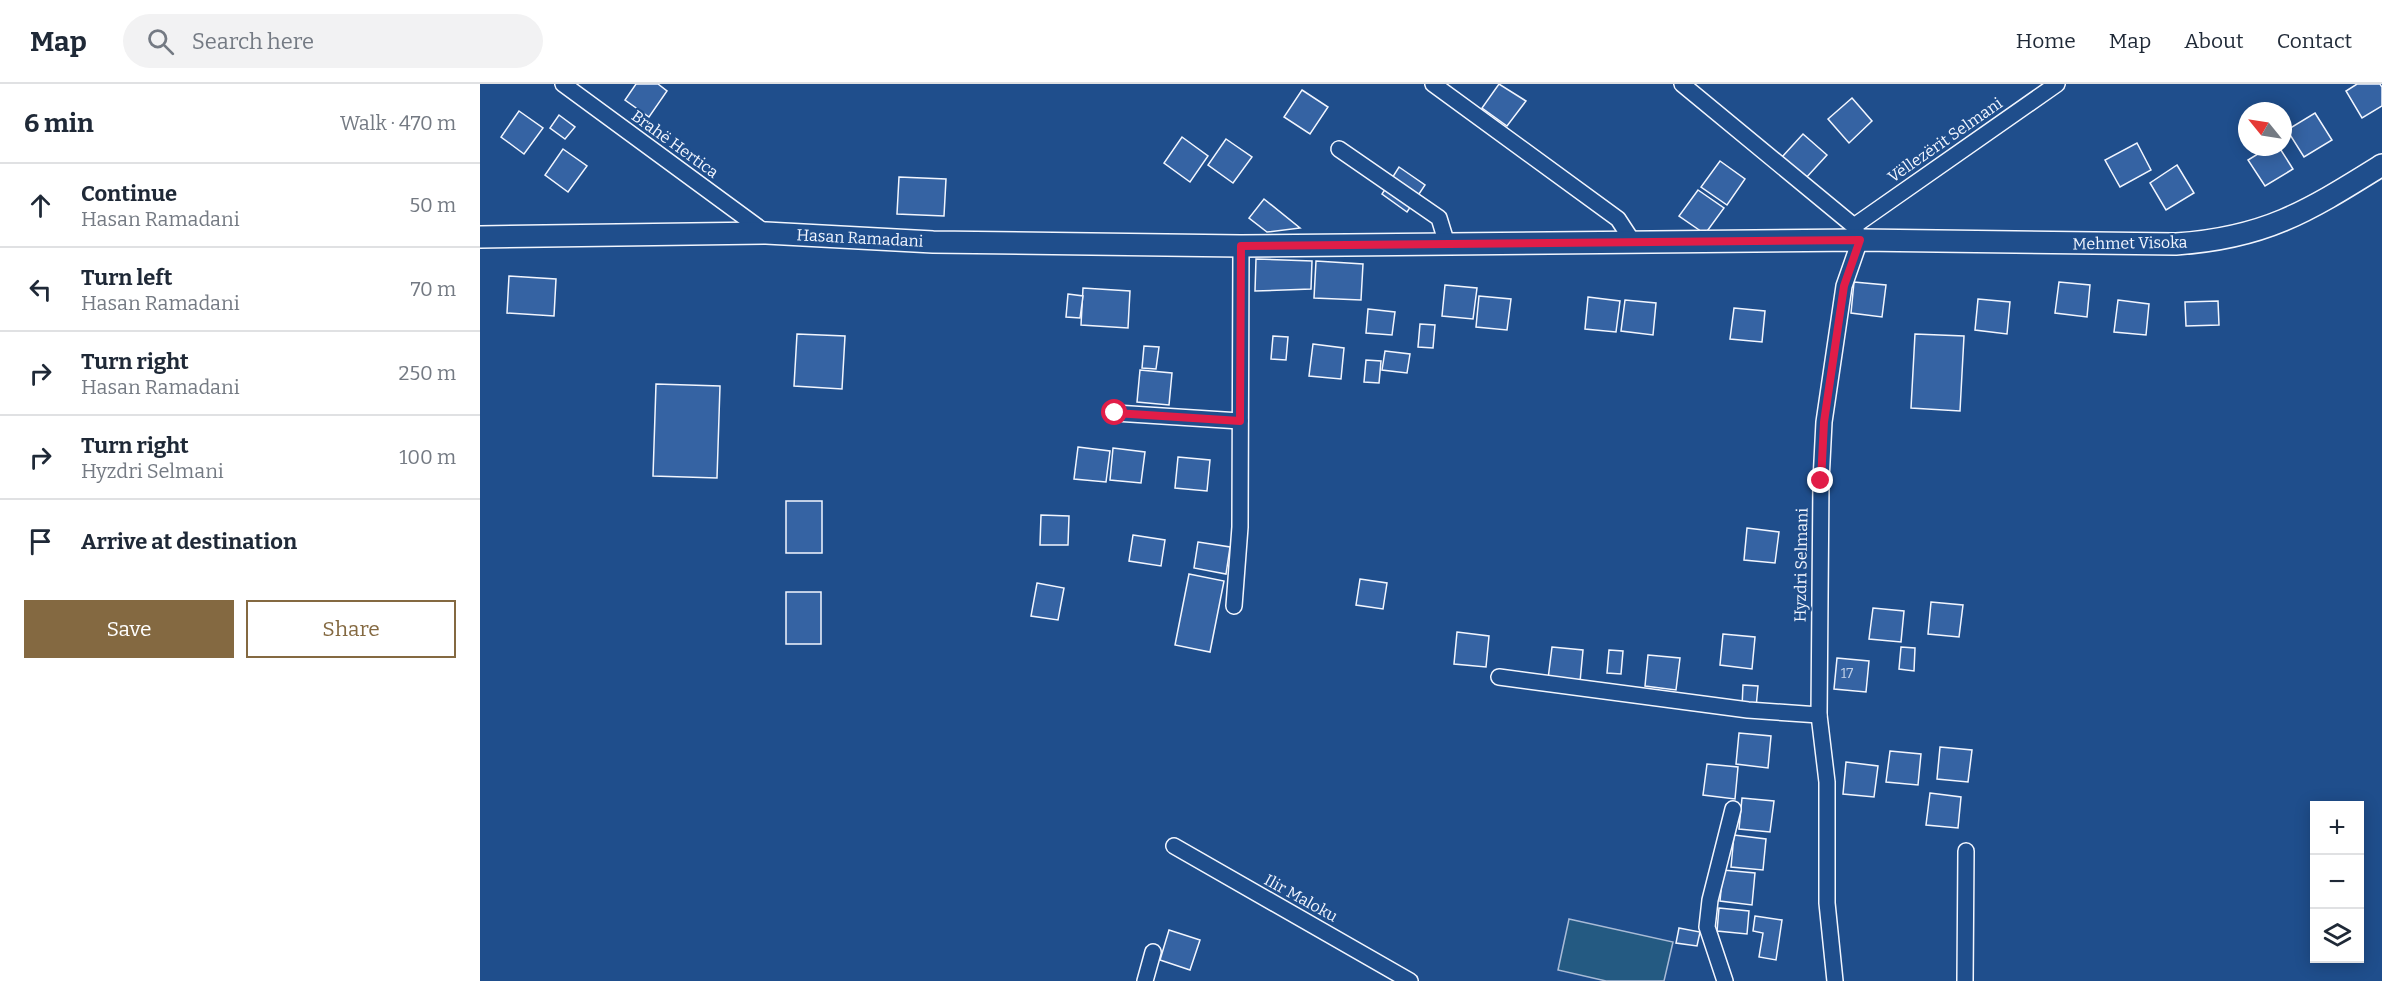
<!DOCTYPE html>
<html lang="en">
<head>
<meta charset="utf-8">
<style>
  body { margin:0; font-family:Bitter,serif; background:#f2f2f3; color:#1f2937 }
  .controls { position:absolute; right:18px; bottom:18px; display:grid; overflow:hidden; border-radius:0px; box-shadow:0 3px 15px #0003 }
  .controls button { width:54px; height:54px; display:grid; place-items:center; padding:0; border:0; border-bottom:2px solid #e0e1e3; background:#fff; color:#1f2937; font:30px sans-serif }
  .compass { position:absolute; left:1758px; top:18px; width:54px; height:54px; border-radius:50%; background:#fff; box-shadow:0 3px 15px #0003; rotate:300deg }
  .stop { position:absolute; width:18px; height:18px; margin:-14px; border:4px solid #e11d48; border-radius:50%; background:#fff }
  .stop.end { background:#e11d48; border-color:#fff; box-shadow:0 2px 6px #0008 }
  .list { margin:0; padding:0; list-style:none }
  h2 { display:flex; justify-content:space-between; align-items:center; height:78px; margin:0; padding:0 24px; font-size:26px }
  h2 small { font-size:20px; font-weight:400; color:#747a83 }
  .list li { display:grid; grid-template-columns:39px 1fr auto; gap:18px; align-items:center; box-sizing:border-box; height:84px; padding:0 24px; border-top:2px solid #e0e1e3 }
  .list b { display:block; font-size:22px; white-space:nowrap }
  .list p { margin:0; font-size:20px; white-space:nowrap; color:#747a83 }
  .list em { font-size:20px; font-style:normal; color:#747a83 }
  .actions { display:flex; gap:12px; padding:18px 24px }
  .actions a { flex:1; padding:14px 0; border:2px solid #846941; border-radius:0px; text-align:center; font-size:21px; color:#846941 }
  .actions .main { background:#846941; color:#fff }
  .icon { flex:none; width:33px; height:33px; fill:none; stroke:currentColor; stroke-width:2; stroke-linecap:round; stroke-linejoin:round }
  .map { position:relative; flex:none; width:1902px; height:897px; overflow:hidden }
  header { display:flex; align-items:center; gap:36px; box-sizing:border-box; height:84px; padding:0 30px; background:#fff; border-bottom:2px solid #e0e1e3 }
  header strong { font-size:28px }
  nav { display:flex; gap:33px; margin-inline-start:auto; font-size:21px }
  .search { width:420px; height:54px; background:#f2f2f3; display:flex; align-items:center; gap:15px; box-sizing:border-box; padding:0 21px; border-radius:33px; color:#747a83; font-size:22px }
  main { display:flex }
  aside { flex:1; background:#fff }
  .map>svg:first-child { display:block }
</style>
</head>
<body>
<header>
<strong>Map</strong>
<div class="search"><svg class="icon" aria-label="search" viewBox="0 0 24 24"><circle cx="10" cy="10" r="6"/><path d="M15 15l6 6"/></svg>Search here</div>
<nav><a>Home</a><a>Map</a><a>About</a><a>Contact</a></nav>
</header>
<main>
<aside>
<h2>6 min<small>Walk · 470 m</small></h2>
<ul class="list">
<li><svg class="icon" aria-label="ahead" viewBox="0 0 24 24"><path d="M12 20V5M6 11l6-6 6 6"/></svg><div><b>Continue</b><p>Hasan Ramadani</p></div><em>50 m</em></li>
<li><svg class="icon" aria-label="left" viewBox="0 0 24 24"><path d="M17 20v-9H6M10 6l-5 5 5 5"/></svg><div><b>Turn left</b><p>Hasan Ramadani</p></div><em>70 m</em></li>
<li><svg class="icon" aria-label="right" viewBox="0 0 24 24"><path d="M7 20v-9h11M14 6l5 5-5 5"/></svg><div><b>Turn right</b><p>Hasan Ramadani</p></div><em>250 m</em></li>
<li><svg class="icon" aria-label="right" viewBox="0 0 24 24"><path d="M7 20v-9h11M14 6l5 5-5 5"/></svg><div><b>Turn right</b><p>Hyzdri Selmani</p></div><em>100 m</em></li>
<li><svg class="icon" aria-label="arrive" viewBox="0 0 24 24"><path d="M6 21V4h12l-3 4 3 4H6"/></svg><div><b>Arrive at destination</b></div></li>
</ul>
<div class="actions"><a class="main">Save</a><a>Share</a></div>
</aside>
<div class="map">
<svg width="1902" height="897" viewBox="0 0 1902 897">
  <rect width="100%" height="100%" fill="#1f4e8c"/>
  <path fill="#245a82" stroke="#a8bbd7" stroke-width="1.5" d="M 1089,835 L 1193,858 L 1184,897 L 1126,897 L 1078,886 Z"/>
  <g fill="#3563a3" stroke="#f2f6ff" stroke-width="1.5">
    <path d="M 156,0 L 178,0 L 187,7 L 169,33 L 145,16 Z"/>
    <path d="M 1019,0 L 1046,17 L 1027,42 L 1002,24 Z"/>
    <path d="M 1877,0 L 1900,0 L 1902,3 L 1902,22 L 1882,34 L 1866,7 Z"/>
    <path d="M 822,6 L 848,23 L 830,50 L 804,33 Z"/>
    <path d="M 1372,14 L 1392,37 L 1369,59 L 1348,35 Z"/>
    <path d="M 39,27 L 63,44 L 44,70 L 21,53 Z"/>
    <path d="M 1835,29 L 1852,56 L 1824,73 L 1807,46 Z"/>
    <path d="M 79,31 L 95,43 L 85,55 L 70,44 Z"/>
    <path d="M 1323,50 L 1347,71 L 1325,95 L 1302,73 Z"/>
    <path d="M 702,53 L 728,72 L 710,98 L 684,79 Z"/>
    <path d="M 746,55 L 772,73 L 753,99 L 728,81 Z"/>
    <path d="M 1657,59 L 1671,86 L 1640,103 L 1625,76 Z"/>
    <path d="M 1789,63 L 1799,63 L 1813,85 L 1785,102 L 1768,76 Z"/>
    <path d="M 83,65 L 107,82 L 88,108 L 65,91 Z"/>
    <path d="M 1240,77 L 1265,95 L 1247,121 L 1221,103 Z"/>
    <path d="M 1697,81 L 1714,109 L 1686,126 L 1670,99 Z"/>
    <path d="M 919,83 L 945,101 L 927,128 L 902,110 Z"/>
    <path d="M 419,93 L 466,95 L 464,132 L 417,130 Z"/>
    <path d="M 1218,106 L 1244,124 L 1225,150 L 1199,132 Z"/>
    <path d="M 784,115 L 820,144 L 787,148 L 769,134 Z"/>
    <path d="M 776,175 L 832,177 L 831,205 L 775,207 Z"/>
    <path d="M 836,177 L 883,180 L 881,216 L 834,214 Z"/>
    <path d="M 29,192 L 76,195 L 74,232 L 27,229 Z"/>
    <path d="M 1374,198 L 1406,201 L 1402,233 L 1371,229 Z"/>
    <path d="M 1579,198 L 1610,201 L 1607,233 L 1575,229 Z"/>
    <path d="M 965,201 L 997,204 L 993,235 L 962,232 Z"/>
    <path d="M 603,204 L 650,207 L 648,244 L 601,241 Z"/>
    <path d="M 588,210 L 603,212 L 600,234 L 586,233 Z"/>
    <path d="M 999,212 L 1031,215 L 1027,246 L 996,243 Z"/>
    <path d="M 1108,213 L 1140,217 L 1136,248 L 1105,245 Z"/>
    <path d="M 1498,215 L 1530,218 L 1527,250 L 1495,246 Z"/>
    <path d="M 1145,216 L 1176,219 L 1173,251 L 1141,247 Z"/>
    <path d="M 1638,216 L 1669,220 L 1666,251 L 1634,248 Z"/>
    <path d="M 1738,217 L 1739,241 L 1706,242 L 1705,218 Z"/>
    <path d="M 1254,224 L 1285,227 L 1282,258 L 1250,255 Z"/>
    <path d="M 888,225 L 915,228 L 912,251 L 886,249 Z"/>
    <path d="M 940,240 L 955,241 L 953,264 L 938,263 Z"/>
    <path d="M 317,250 L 365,252 L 362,305 L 314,302 Z"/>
    <path d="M 1435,250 L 1484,252 L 1480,327 L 1431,324 Z"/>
    <path d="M 793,252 L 808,253 L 806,276 L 791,275 Z"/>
    <path d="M 833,260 L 864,264 L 861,295 L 829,292 Z"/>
    <path d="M 664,262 L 679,263 L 676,285 L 662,284 Z"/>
    <path d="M 905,267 L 930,270 L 927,289 L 902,286 Z"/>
    <path d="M 886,276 L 901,277 L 899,299 L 884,298 Z"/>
    <path d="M 660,286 L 692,289 L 689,321 L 657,318 Z"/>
    <path d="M 176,300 L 240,302 L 237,394 L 173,392 Z"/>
    <path d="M 598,363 L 630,367 L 626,398 L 594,395 Z"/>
    <path d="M 633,364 L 665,368 L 661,399 L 630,396 Z"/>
    <path d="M 698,373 L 730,376 L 727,407 L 695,404 Z"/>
    <rect x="306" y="417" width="36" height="52"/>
    <path d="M 561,431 L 589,432 L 588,461 L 560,461 Z"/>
    <path d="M 1267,444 L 1299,448 L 1295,479 L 1264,476 Z"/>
    <path d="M 653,451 L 685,456 L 681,482 L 649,477 Z"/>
    <path d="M 718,458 L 750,463 L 746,490 L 714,484 Z"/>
    <path d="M 709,490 L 744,497 L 730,568 L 695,561 Z"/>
    <path d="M 880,495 L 907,499 L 903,525 L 876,521 Z"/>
    <path d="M 557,499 L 584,504 L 578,536 L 551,532 Z"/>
    <rect x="306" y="508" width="35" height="52"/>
    <path d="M 1451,518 L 1483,521 L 1479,553 L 1448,550 Z"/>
    <path d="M 1393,524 L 1424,527 L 1421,558 L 1389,555 Z"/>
    <path d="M 977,548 L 1009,552 L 1006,583 L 974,580 Z"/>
    <path d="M 1243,550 L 1275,553 L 1272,585 L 1240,581 Z"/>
    <path d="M 1072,563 L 1103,566 L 1100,598 L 1068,595 Z"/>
    <path d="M 1421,563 L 1435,564 L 1434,587 L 1419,585 Z"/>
    <path d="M 1129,566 L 1143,567 L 1141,590 L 1127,589 Z"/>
    <path d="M 1168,571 L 1200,574 L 1196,606 L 1165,602 Z"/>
    <path d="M 1357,574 L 1389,577 L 1386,608 L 1354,605 Z"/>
    <path d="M 1263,601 L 1278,602 L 1276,624 L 1262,623 Z"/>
    <path d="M 1259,649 L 1291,652 L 1288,684 L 1256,680 Z"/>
    <path d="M 1460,663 L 1492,666 L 1488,698 L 1457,695 Z"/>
    <path d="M 1410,667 L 1441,670 L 1438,701 L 1406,698 Z"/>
    <path d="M 1366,678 L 1398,682 L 1394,713 L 1363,710 Z"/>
    <path d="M 1227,680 L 1258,683 L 1255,715 L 1223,711 Z"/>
    <path d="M 1450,709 L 1481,713 L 1478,744 L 1446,741 Z"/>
    <path d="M 1262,714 L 1294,717 L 1290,748 L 1259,745 Z"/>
    <path d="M 1254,751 L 1286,755 L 1283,786 L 1251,783 Z"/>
    <path d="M 1243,786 L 1275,789 L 1272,821 L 1240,817 Z"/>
    <path d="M 1239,824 L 1269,827 L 1267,850 L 1237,847 Z"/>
    <path d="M 1275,832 L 1302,836 L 1296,876 L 1279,873 L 1283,849 L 1273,847 Z"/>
    <path d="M 1199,844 L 1220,848 L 1217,862 L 1196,859 Z"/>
    <path d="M 689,846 L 720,856 L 710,886 L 680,876 Z"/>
  </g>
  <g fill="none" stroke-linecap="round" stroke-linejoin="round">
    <defs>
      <g id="minor">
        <path d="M 83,0 L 286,149"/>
        <path d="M 953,0 L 1138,135 L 1153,158"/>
        <path d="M 1202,0 L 1374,142 L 1380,156 L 1364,202 L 1344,338 L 1341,397 L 1339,631 L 1347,698 L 1347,819 L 1355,897"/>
        <path d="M 859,65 L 959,134 L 967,160"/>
        <path d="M 1374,142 L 1577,0"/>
        <path d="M 635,329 L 760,337"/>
        <path d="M 754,522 L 760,443 L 761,162"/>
        <path d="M 1019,593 L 1268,626 L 1339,631"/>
        <path d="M 694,762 L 930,897"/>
        <path d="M 665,897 L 673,868"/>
        <path d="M 1245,897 L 1227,843 L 1230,816 L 1253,725"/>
        <path d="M 1485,897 L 1486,767"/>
      </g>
      <path id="secondary" d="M 0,153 L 286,149 L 453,158 L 761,162 L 1380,156 L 1696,160 C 1786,154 1828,127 1902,81"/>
    </defs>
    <use href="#minor" stroke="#f2f6ff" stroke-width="18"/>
    <use href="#secondary" stroke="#f2f6ff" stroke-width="24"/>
    <use href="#minor" stroke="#1f4e8c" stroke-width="15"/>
    <use href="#secondary" stroke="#1f4e8c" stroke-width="21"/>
  </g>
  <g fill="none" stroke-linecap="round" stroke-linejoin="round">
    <path stroke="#e11d48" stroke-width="8" d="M 635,329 L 760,337 L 761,162 L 1380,156 L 1364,202 L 1344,338 L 1341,397"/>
  </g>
  <g text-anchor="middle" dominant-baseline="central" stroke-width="4.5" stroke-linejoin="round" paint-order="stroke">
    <g font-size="14" fill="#c3d1e8">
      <text x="1367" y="589">17</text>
    </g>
    <g font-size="16" fill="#f2f6ff" stroke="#1f4e8c">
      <text transform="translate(1465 56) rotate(-35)">Vëllezërit Selmani</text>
      <text transform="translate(195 60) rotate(36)">Brahë Hertica</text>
      <text transform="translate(380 154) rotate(3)">Hasan Ramadani</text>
      <text transform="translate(1650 159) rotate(-1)">Mehmet Visoka</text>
      <text transform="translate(1321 481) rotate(-89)">Hyzdri Selmani</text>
      <text transform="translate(821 814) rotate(29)">Ilir Maloku</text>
    </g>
  </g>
</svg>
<div class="controls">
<button>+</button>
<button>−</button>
<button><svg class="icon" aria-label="layers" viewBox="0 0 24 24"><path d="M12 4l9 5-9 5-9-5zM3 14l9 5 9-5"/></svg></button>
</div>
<svg class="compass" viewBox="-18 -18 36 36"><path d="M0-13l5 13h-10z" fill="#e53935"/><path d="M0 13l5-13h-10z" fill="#747a83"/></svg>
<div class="stop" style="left:635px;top:329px"></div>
<div class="stop end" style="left:1341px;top:397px"></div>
</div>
</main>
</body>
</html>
